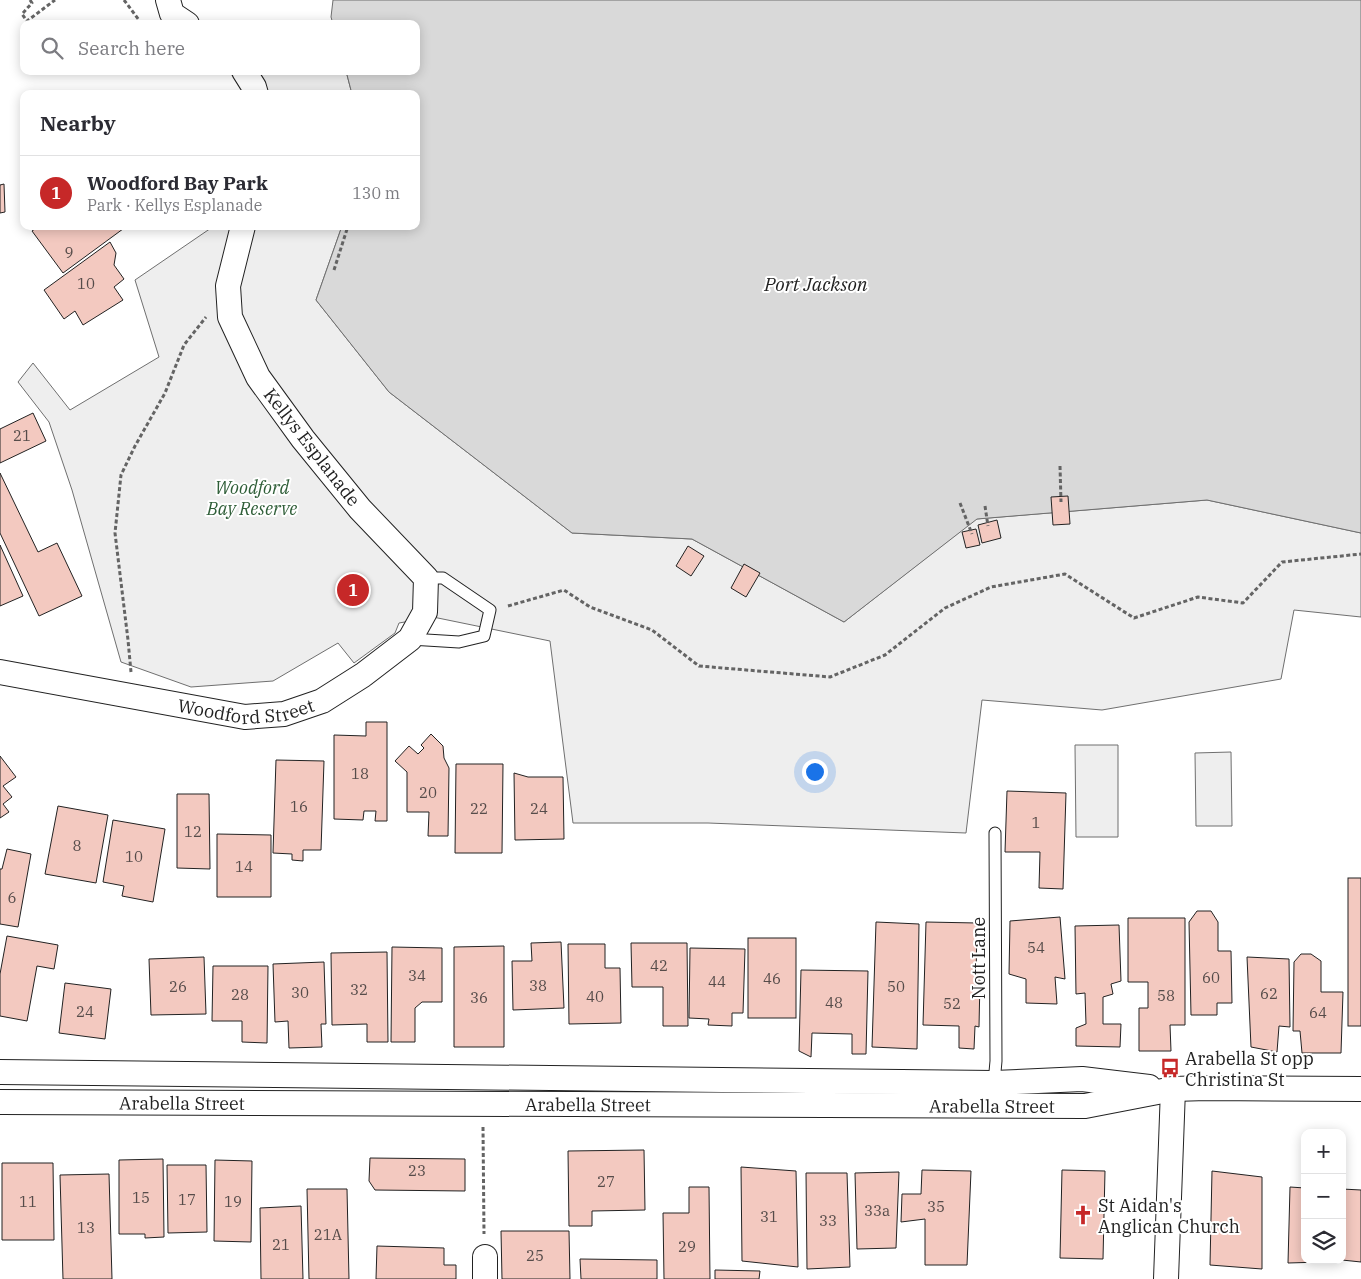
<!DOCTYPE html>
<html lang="en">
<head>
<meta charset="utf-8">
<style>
  body { margin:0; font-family:"IBM Plex Serif",serif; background:#f7f7f7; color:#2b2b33 }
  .controls { position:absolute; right:15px; bottom:15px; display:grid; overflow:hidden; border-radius:10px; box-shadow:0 2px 12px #0003 }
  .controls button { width:45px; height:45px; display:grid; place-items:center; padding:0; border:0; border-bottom:1px solid #e1e1e2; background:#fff; color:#2b2b33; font:25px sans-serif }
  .you { position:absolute; left:814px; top:771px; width:18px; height:18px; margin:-12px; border:4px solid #fff; border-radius:50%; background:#1a73e8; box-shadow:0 0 0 8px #1a73e833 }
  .badge { display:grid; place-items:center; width:32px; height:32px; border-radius:50%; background:#c62828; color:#fff; font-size:16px; font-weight:700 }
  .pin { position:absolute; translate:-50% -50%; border:2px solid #fff; box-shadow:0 1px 5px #0006 }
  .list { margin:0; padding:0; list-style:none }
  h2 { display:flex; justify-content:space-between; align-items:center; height:65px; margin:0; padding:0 20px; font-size:21px }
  h2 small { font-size:16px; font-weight:400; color:#7c7c81 }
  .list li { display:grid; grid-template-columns:32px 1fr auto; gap:15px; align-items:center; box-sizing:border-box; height:75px; padding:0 20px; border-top:1px solid #e1e1e2 }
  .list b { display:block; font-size:19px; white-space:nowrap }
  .list p { margin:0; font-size:16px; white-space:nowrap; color:#7c7c81 }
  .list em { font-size:16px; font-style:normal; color:#7c7c81 }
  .icon { flex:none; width:28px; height:28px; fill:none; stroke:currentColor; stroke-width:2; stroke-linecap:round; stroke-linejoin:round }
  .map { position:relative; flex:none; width:1361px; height:1279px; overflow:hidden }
  .search { position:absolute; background:#fff; box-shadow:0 2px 12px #0003; left:20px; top:20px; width:400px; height:55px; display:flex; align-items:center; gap:12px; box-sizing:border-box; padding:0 18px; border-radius:10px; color:#7c7c81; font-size:19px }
  .panel { position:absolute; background:#fff; box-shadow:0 2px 12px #0003; left:20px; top:90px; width:400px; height:140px; border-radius:10px }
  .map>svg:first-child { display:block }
</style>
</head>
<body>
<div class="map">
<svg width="1361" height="1279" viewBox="0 0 1361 1279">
  <rect width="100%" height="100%" fill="#fff"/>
  <g fill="#eee" stroke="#6f6f6f">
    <path d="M 250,71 L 346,71 L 352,94 L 258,94 Z"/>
    <path d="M 214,226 L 342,226 L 316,300 L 389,392 L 572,533 L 692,539 L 844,622 L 976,519 L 1207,500 L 1361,533 L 1361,617 L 1294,610 L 1281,679 L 1102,710 L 982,700 L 966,833 L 708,823 L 573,823 L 550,641 L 433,617 L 399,623 L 395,633 L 354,663 L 338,643 L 273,681 L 191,687 L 121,662 L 72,490 L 49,422 L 18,382 L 33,363 L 70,410 L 159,357 L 135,280 Z"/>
    <path d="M 1075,745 L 1118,745 L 1118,837 L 1076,837 Z"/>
    <path d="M 1231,752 L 1232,826 L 1196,826 L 1195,753 Z"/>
  </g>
  <path fill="#d9d9d9" stroke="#6f6f6f" d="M 333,0 L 1361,0 L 1361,533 L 1207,500 L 977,519 L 844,622 L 692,539 L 572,533 L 389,392 L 316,300 L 342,226 L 416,226 L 416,94 L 352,94 L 346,71 L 416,71 L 416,24 L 333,24 L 331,17 Z"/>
  <g fill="#f3c9c0" stroke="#222">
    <path d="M 4,184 L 5,212 L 0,213 L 0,185 Z"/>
    <path d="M 39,226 L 127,226 L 63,273 L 32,231 Z"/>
    <path d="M 110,242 L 116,253 L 114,265 L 124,279 L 114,287 L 123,300 L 83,325 L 75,311 L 64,319 L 44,290 Z"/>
    <path d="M 33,413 L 46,441 L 0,463 L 0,429 Z"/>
    <path d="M 0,473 L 38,552 L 57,543 L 82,596 L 39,616 L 0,533 Z"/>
    <path d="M 1068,496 L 1070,524 L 1053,525 L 1051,497 Z"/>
    <path d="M 997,520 L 1001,538 L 982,543 L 978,525 Z"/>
    <path d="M 976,529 L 980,545 L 966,548 L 962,532 Z"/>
    <path d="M 0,545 L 23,596 L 0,606 Z"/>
    <path d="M 688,546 L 704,556 L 691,576 L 676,566 Z"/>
    <path d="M 744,564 L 760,573 L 746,597 L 731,588 Z"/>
    <path d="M 366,722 L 387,722 L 387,821 L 375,821 L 376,811 L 364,811 L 363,820 L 334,819 L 334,735 L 366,736 Z"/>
    <path d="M 431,734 L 443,746 L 444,758 L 449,768 L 448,836 L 428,836 L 429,812 L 407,812 L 407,772 L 395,761 L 409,746 L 418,754 L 424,748 L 421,745 Z"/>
    <path d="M 0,756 L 16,777 L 3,786 L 12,797 L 3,804 L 9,812 L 0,818 Z"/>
    <path d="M 276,760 L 324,761 L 321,850 L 303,850 L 303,861 L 292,860 L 292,854 L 273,853 Z"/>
    <path d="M 456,764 L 503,764 L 502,853 L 455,853 Z"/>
    <path d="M 514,773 L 528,777 L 563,777 L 564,839 L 515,840 Z"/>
    <path d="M 1007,791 L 1066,793 L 1063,889 L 1039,888 L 1040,852 L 1005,852 Z"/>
    <path d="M 177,794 L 209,794 L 210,869 L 177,868 Z"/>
    <path d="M 58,806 L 108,815 L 96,883 L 45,874 Z"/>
    <path d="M 113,820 L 165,829 L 153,902 L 122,896 L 124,886 L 103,882 Z"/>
    <path d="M 217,834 L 271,835 L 271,897 L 217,897 Z"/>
    <path d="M 7,849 L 31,854 L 18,927 L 0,924 L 0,869 L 2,869 Z"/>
    <rect x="1348" y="878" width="13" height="148"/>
    <path d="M 1197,911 L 1211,911 L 1218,922 L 1218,951 L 1231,951 L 1232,1003 L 1217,1003 L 1217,1015 L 1191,1015 L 1189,922 Z"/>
    <path d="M 1060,917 L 1065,979 L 1055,977 L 1057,1004 L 1026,1003 L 1026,979 L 1009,974 L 1010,921 Z"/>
    <path d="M 1128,918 L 1185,918 L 1185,1025 L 1170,1025 L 1171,1051 L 1139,1051 L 1139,1008 L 1148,1008 L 1148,982 L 1128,982 Z"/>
    <path d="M 876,922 L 919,924 L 917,1049 L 872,1047 Z"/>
    <path d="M 926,922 L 977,923 L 976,980 L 980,980 L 979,1027 L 975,1026 L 974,1049 L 959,1048 L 959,1026 L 923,1025 Z"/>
    <path d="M 1119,925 L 1121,981 L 1111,984 L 1113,994 L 1103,997 L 1103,1024 L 1121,1024 L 1120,1047 L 1076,1046 L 1076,1028 L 1086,1024 L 1085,993 L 1076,994 L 1075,926 Z"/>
    <path d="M 7,936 L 58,945 L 54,969 L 37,966 L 27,1021 L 0,1016 L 0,974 Z"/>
    <rect x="748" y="938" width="48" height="80"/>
    <path d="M 561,942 L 564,1008 L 513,1010 L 512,961 L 532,961 L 531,943 Z"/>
    <path d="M 631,943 L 687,943 L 688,1026 L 663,1026 L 663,987 L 632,987 Z"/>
    <path d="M 568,944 L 605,944 L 605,968 L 620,968 L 621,1023 L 569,1024 Z"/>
    <path d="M 504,946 L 504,1047 L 454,1047 L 454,947 Z"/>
    <path d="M 392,947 L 442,948 L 442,1002 L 422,1002 L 415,1008 L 415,1042 L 391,1042 Z"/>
    <path d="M 690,948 L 745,949 L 743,1013 L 732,1013 L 732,1026 L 708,1025 L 709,1019 L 689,1018 Z"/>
    <path d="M 387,952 L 388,1042 L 367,1042 L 367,1024 L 332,1025 L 331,953 Z"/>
    <path d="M 1301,954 L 1311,954 L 1321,961 L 1321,992 L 1343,992 L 1341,1053 L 1302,1053 L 1300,1031 L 1293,1031 L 1294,962 Z"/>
    <path d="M 204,957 L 206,1014 L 151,1015 L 149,959 Z"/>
    <path d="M 1247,957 L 1289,959 L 1290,1027 L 1279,1026 L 1277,1052 L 1251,1047 Z"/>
    <path d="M 324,962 L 326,1024 L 321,1024 L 322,1047 L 289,1048 L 288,1021 L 275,1022 L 273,964 Z"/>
    <path d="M 213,966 L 268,966 L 267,1043 L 242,1042 L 242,1021 L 212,1021 Z"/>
    <path d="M 801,970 L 868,971 L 866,1054 L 852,1054 L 852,1034 L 812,1033 L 811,1057 L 799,1051 Z"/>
    <path d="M 65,983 L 111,989 L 105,1039 L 59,1033 Z"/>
    <path d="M 644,1150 L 645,1210 L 592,1211 L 592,1226 L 569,1226 L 568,1151 Z"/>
    <path d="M 370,1158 L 465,1159 L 465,1191 L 375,1190 L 369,1181 Z"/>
    <path d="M 163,1159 L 164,1237 L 145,1238 L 145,1234 L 119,1234 L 119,1160 Z"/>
    <path d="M 215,1160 L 252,1161 L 251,1242 L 214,1241 Z"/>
    <path d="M 2,1163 L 53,1163 L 54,1240 L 2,1240 Z"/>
    <path d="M 167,1165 L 206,1165 L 207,1232 L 168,1233 Z"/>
    <path d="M 741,1167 L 796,1171 L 798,1267 L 742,1261 Z"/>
    <path d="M 922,1170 L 971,1171 L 967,1265 L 925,1265 L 925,1219 L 901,1222 L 902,1194 L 921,1194 Z"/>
    <path d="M 1062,1170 L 1105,1171 L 1103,1259 L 1060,1258 Z"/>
    <path d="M 1212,1171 L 1262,1177 L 1262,1269 L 1210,1265 Z"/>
    <path d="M 899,1172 L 896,1248 L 857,1249 L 855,1173 Z"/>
    <path d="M 806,1173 L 847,1173 L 850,1267 L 807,1269 Z"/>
    <path d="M 109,1174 L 112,1279 L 63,1279 L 60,1175 Z"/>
    <path d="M 689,1187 L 709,1187 L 710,1279 L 664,1279 L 663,1213 L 689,1213 Z"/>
    <path d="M 1290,1187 L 1305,1188 L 1305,1260 L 1322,1260 L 1322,1262 L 1288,1263 Z"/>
    <path d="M 307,1189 L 347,1189 L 349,1279 L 309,1279 Z"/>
    <path d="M 1342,1189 L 1361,1190 L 1361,1262 L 1342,1260 Z"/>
    <path d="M 301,1206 L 303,1279 L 261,1279 L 260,1208 Z"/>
    <path d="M 501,1231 L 569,1231 L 570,1279 L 502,1279 Z"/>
    <path d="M 377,1246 L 444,1248 L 444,1265 L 456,1265 L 456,1279 L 376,1279 Z"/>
    <path d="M 580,1259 L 657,1260 L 657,1279 L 581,1279 Z"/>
    <path d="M 715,1270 L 760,1271 L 759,1279 L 715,1279 Z"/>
  </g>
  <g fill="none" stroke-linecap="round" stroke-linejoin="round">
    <defs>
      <g id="service">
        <path d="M 410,639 L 459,642 L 484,636 L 490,610 L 443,578 L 426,578"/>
        <path d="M 994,1083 L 996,1061 L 995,833"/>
      </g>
      <g id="minor">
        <path d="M 168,0 L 172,14 L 187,24"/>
        <path d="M 244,71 L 254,87 L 256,94"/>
        <path id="s1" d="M 0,672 L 245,717 L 284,714 L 322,701 L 363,675 L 410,639 L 425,612 L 426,578 L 360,509 L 303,439 L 258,377 L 230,317 L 228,286 L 243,226"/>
        <path d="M 0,1072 L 994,1083 L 1082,1079 L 1149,1087"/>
        <path id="s2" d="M 0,1102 L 1085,1106 L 1173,1089 L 1207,1088 L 1361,1089"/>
        <path d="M 485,1257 L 485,1279"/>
        <path d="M 1166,1279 L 1173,1089"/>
      </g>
    </defs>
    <use href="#service" stroke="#222" stroke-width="13"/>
    <use href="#minor" stroke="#222" stroke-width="26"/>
    <g stroke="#646464" stroke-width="3" stroke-dasharray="4 2.5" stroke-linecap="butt">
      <path d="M 30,0 L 32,3 L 22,14 L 27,21 L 55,0"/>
      <path d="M 124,0 L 142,24"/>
      <path d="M 334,270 L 348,226"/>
      <path d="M 1060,466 L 1061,502"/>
      <path d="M 960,503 L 972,534"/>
      <path d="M 985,506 L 988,526"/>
      <path d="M 508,606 L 564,590 L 590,607 L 652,630 L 699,666 L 830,677 L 885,655 L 945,608 L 991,587 L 1065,574 L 1134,618 L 1198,597 L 1243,603 L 1282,562 L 1361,554"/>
      <path d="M 131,672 L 128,640 L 115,533 L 121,475 L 135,446 L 165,393 L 184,345 L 206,317"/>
      <path d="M 483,1127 L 484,1234"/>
    </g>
    <use href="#service" stroke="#fff" stroke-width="11"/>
    <use href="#minor" stroke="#fff" stroke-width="24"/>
  </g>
  <defs>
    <symbol id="bus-bare" viewBox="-9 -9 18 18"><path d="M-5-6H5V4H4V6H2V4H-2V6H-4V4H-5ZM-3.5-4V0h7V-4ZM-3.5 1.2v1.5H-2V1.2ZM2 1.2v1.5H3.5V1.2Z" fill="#c62828" stroke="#fff" stroke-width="2.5" paint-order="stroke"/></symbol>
    <symbol id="church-bare" viewBox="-9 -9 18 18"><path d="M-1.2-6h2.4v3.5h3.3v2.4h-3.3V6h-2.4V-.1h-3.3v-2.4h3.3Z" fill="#c62828" stroke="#fff" stroke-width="2.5" paint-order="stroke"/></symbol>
  </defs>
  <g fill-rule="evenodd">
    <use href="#bus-bare" x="1156" y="1054" width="28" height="28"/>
    <use href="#church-bare" x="1069" y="1201" width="28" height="28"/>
  </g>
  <g text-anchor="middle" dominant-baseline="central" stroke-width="4" stroke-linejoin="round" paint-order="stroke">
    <g font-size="15" fill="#564c4a">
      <text x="69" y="252">9</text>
      <text x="86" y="283">10</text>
      <text x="22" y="435">21</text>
      <text x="360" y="773">18</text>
      <text x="428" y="792">20</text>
      <text x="299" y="806">16</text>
      <text x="479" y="808">22</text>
      <text x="539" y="808">24</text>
      <text x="1036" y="822">1</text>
      <text x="193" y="831">12</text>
      <text x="77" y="845">8</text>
      <text x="134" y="856">10</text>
      <text x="244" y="866">14</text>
      <text x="12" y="897">6</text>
      <text x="1036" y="947">54</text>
      <text x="659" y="965">42</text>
      <text x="417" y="975">34</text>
      <text x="1211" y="977">60</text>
      <text x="772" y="978">46</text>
      <text x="717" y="981">44</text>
      <text x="538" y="985">38</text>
      <text x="178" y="986">26</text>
      <text x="896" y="986">50</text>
      <text x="359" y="989">32</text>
      <text x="300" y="992">30</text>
      <text x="1269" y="993">62</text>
      <text x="240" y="994">28</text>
      <text x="1166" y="995">58</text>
      <text x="595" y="996">40</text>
      <text x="479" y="997">36</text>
      <text x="834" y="1002">48</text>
      <text x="952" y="1003">52</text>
      <text x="85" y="1011">24</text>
      <text x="1318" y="1012">64</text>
      <text x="417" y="1170">23</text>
      <text x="606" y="1181">27</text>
      <text x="141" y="1197">15</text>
      <text x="187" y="1199">17</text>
      <text x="28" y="1201">11</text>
      <text x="233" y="1201">19</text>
      <text x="936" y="1206">35</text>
      <text x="877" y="1210">33a</text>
      <text x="769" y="1216">31</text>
      <text x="828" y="1220">33</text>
      <text x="86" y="1227">13</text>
      <text x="328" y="1234">21A</text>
      <text x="281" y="1244">21</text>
      <text x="687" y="1246">29</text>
      <text x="535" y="1255">25</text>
    </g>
    <g font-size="18" fill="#222" stroke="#fff">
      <text transform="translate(312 447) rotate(52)">Kellys Esplanade</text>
      <text stroke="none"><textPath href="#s1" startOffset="250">Woodford Street</textPath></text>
      <text transform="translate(978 958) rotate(-90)">Nott Lane</text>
      <text stroke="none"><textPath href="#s2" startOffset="182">Arabella Street</textPath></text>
      <text stroke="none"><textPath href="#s2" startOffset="588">Arabella Street</textPath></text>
      <text stroke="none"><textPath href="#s2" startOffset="992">Arabella Street</textPath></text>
    </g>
    <g font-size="18" font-style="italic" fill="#2f5e38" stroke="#fff">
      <text x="252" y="487">Woodford<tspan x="252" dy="21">Bay Reserve</tspan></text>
    </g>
    <g font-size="18" fill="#222" stroke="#fff" text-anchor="start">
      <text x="1185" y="1058">Arabella St opp<tspan x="1185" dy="21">Christina St</tspan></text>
      <text x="1098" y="1205">St Aidan's<tspan x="1098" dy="21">Anglican Church</tspan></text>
    </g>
    <g font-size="19" font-style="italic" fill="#222" stroke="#fff">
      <text x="816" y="284">Port Jackson</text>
    </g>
  </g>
</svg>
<div class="controls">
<button>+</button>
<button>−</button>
<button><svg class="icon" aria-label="layers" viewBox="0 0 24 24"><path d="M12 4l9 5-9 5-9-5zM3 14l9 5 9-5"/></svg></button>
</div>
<div class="you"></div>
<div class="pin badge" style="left:353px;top:590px">1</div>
<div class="search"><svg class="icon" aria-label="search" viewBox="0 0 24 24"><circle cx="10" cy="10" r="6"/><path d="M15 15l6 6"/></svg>Search here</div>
<section class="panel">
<h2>Nearby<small></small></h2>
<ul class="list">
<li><span class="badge">1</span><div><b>Woodford Bay Park</b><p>Park · Kellys Esplanade</p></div><em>130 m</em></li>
</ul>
</section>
</div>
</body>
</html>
